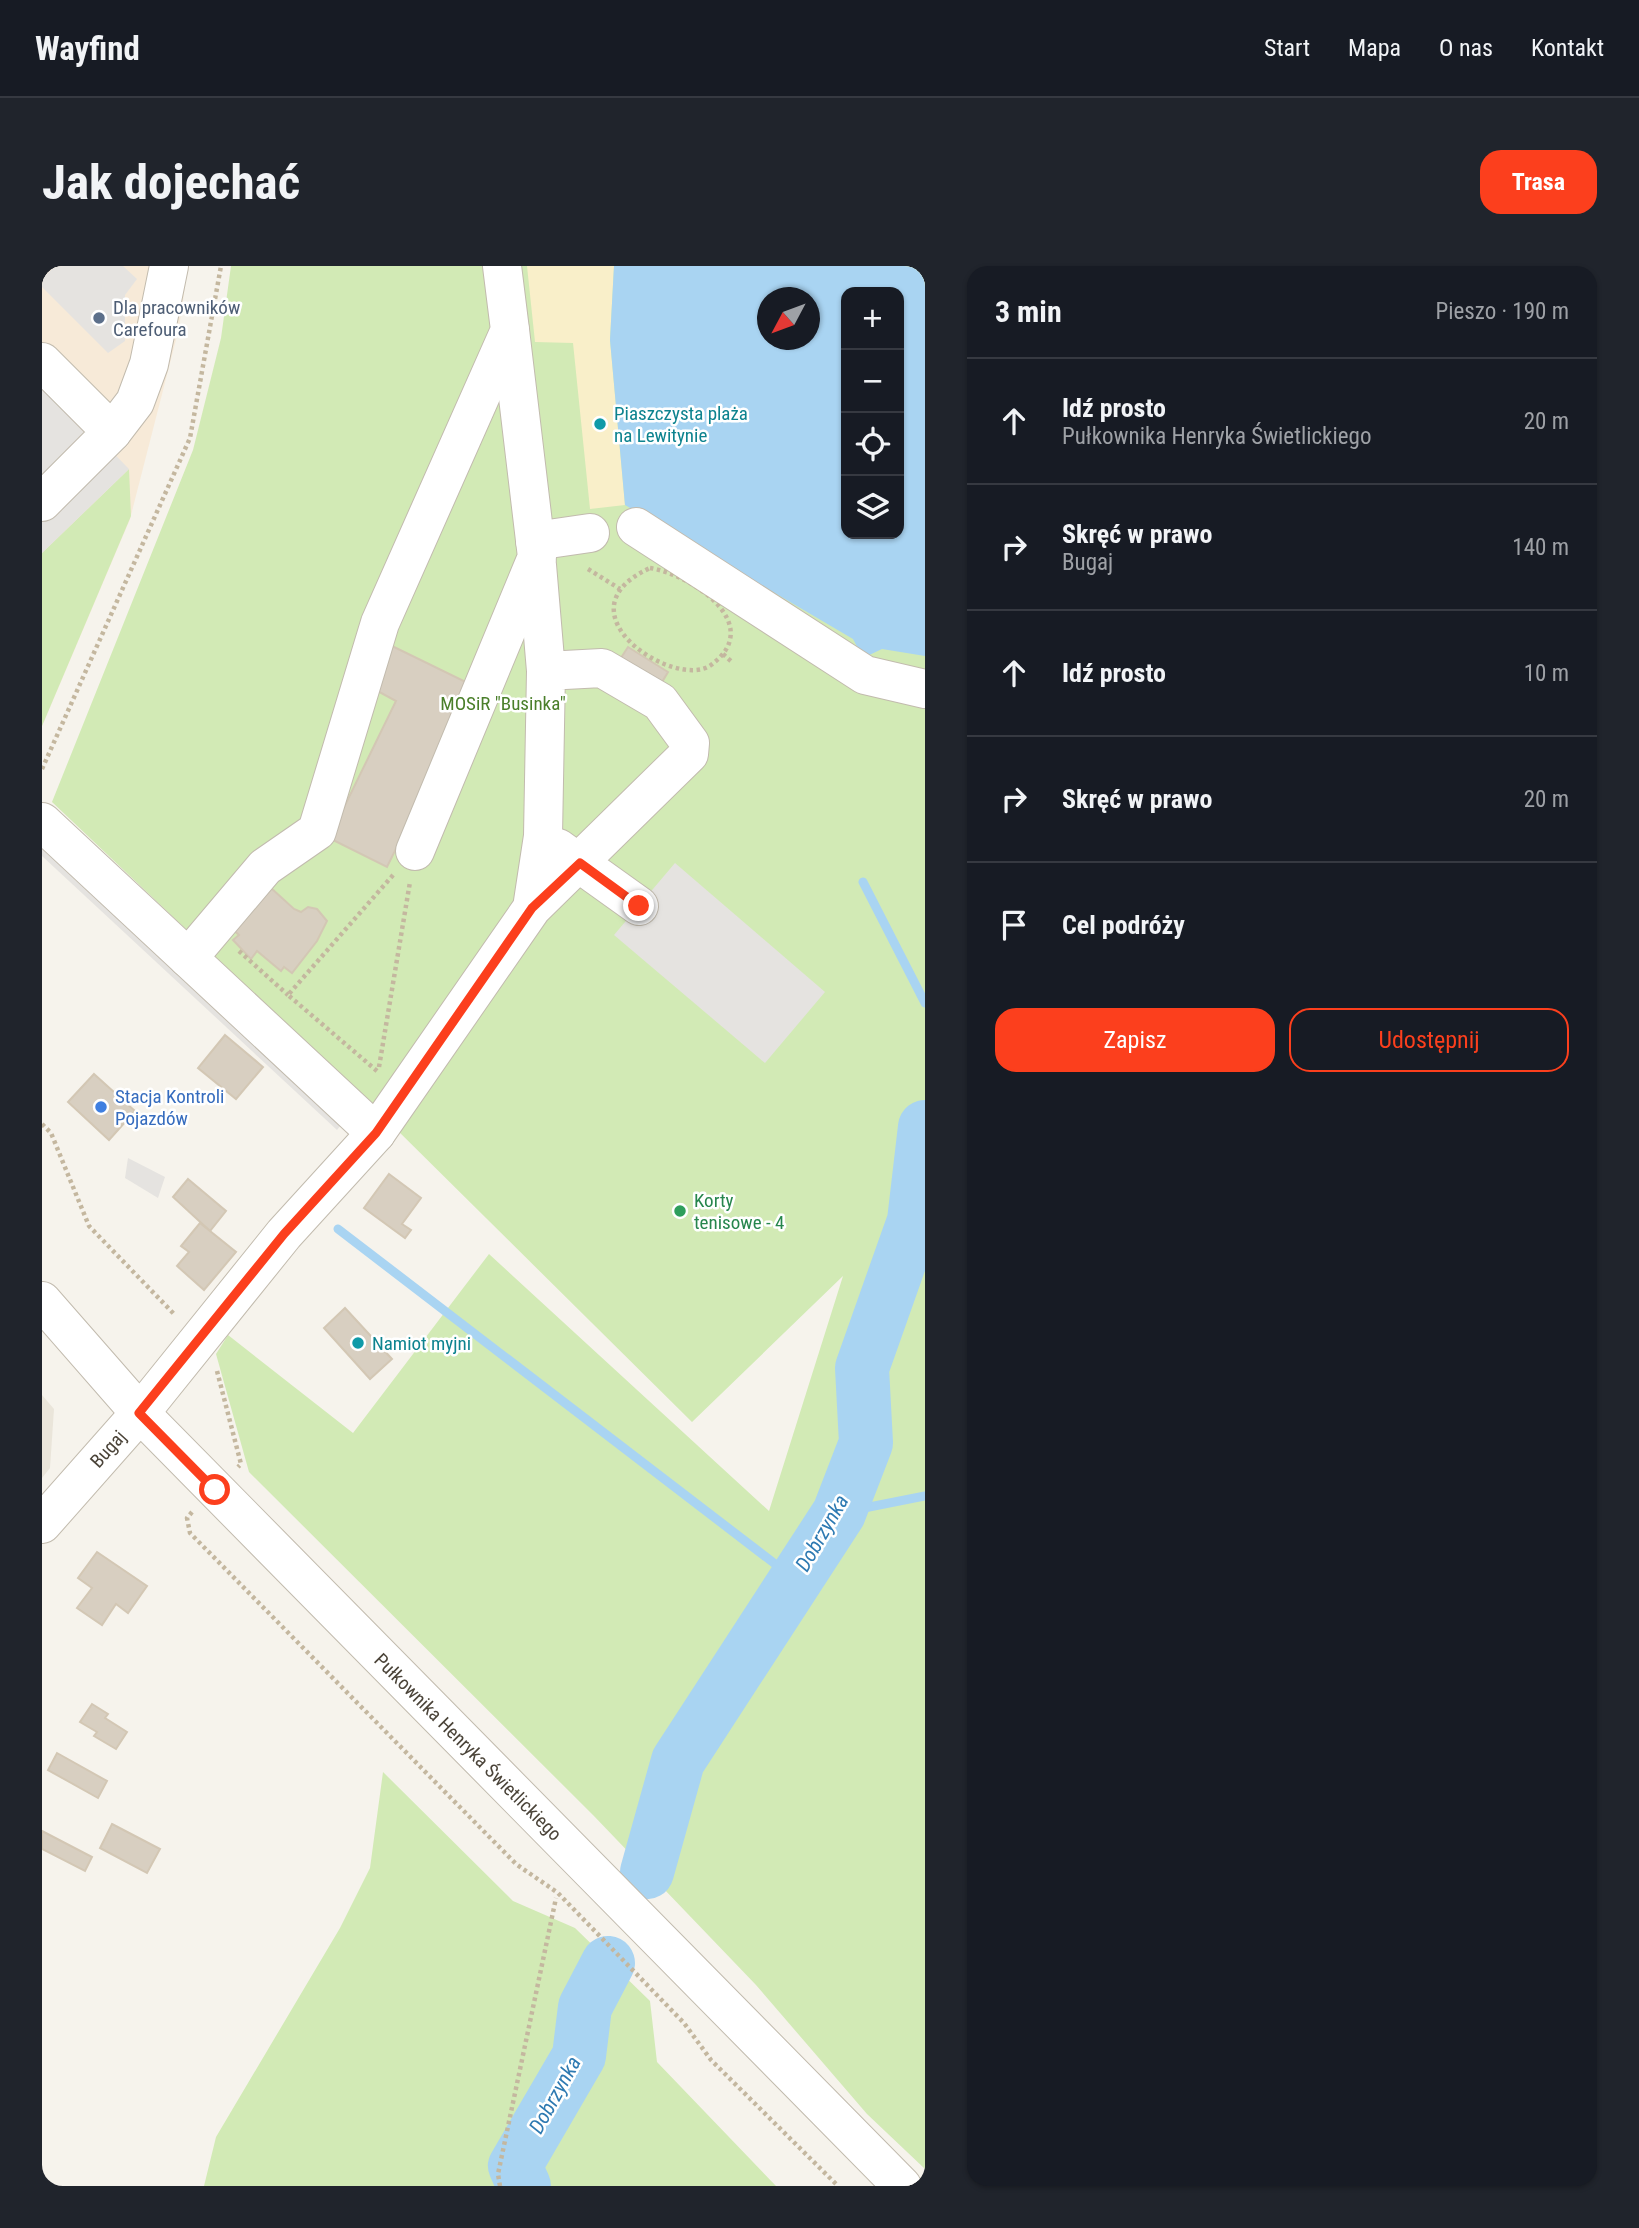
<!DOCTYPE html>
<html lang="pl">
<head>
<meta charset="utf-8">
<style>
  body { margin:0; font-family:"Roboto Condensed",sans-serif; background:#20242c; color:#f1f3f6 }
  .controls { position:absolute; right:21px; top:21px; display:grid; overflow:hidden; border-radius:14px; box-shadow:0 2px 5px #0004 }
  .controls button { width:63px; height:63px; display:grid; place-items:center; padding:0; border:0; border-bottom:2px solid #363941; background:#171b24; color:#f1f3f6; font:35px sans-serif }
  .compass { position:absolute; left:715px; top:21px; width:63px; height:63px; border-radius:50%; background:#171b24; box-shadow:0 2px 5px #0004; rotate:229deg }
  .stop { position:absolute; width:21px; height:21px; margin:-16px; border:5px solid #fc3f1d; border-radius:50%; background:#fff }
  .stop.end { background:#fc3f1d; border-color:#fff; box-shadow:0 2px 7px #0008 }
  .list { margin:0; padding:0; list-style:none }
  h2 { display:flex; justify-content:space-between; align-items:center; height:91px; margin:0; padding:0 28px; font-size:30px }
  h2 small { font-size:23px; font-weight:400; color:#9ea1a6 }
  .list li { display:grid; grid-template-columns:46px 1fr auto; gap:21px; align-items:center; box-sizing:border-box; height:126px; padding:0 28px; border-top:2px solid #363941 }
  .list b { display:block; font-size:26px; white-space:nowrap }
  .list p { margin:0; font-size:23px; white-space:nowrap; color:#9ea1a6 }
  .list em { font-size:23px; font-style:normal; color:#9ea1a6 }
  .actions { display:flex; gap:14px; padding:21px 28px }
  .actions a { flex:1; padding:16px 0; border:2px solid #fc3f1d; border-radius:21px; text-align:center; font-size:24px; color:#fc3f1d }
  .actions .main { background:#fc3f1d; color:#fff }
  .icon { flex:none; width:38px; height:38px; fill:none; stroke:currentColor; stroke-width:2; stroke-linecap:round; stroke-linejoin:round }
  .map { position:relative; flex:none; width:883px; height:1920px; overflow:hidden; border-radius:21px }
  header { display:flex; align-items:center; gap:42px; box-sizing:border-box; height:98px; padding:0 35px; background:#171b24; border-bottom:2px solid #363941 }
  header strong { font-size:33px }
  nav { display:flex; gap:38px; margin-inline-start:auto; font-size:24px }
  .intro { display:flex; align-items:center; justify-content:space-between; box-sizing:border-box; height:168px; padding:0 42px }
  h1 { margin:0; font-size:49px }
  .button { padding:18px 32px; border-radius:21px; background:#fc3f1d; color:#fff; font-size:24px; font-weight:700 }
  main { display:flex; gap:42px; padding:0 42px }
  aside { flex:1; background:#171b24; border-radius:21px; box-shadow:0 2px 5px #0004 }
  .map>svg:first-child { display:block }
</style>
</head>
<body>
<header>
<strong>Wayfind</strong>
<nav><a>Start</a><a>Mapa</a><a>O nas</a><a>Kontakt</a></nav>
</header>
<div class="intro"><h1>Jak dojechać</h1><a class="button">Trasa</a></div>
<main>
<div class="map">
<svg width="883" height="1920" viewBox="0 0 883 1920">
  <rect width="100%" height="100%" fill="#f6f3ec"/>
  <path fill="#eae5da" d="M 0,1129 L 12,1143 L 8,1202 L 0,1212 Z"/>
  <path fill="#f7ead8" d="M 0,0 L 146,0 L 137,62 L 88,253 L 0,460 Z"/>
  <g fill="#d2eab5" fill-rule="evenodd">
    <path d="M 189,0 L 883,0 L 883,1903 L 825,1848 L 714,1719 L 551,1549 L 207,1206 L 174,1088 L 186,1069 L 311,1167 L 447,988 L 727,1245 L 801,1010 L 650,1156 L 348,857 L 10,536 L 151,184 L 179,72 ZM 804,26 L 857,26 L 857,268 L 804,268 ZM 726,32 L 768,32 L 768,74 L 726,74 Z"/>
    <path d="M 87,203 L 89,250 L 0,460 L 0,287 Z"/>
    <path d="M 341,1506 L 471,1635 L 533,1662 L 608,1735 L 615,1796 L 734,1920 L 162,1920 L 174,1871 L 298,1662 L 328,1602 Z"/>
  </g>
  <path fill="#f9efc9" d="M 485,0 L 572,0 L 568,74 L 583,239 L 548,243 L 531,77 L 493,76 Z"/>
  <g fill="#e5e3e0">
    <path d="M 13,0 L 81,0 L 95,13 L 83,29 L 83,75 L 66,87 L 0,21 L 0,13 Z"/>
    <path d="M 0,114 L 87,203 L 0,287 Z"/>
    <path d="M 0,575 L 310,845 L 295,864 L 0,590 Z"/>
    <path d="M 633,597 L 783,726 L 723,797 L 572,669 Z"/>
    <path d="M 86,892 L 123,911 L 116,932 L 83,912 Z"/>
  </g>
  <path fill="#a9d4f2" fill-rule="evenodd" d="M 572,0 L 883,0 L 883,390 L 840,383 L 821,392 L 811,373 L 583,239 L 568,74 ZM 804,26 L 857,26 L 857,268 L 804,268 ZM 726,32 L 768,32 L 768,74 L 726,74 Z"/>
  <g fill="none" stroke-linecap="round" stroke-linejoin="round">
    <g stroke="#a9d4f2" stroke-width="9">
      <path d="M 821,616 L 883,737"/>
      <path d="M 296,963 L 754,1314"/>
      <path d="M 797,1247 L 883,1230"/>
    </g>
    <g stroke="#a9d4f2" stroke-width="54">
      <path d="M 605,1606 L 636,1495 L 797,1247 L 824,1177 L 820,1102 L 872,955 L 883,861"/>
      <path d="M 482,1920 L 473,1900 L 537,1790 L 543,1741 L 566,1697"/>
    </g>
  </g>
  <g fill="#d8cfc1" stroke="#d3c7b4" stroke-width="2">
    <path d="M 350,380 L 434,421 L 345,601 L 287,572 L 354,435 L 330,422 Z"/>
    <path d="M 586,381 L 626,406 L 614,426 L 573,401 Z"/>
    <path d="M 229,622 L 252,643 L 259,646 L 266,641 L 275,643 L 285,655 L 275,675 L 250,707 L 242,701 L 239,705 L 215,685 L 209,693 L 191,674 L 197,669 L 187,660 Z"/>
    <path d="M 183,769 L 221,801 L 194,833 L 156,802 Z"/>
    <path d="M 52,808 L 93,845 L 67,874 L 26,836 Z"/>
    <path d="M 347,908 L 379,932 L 360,958 L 369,964 L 363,972 L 322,942 Z"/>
    <path d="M 146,913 L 184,945 L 168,965 L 131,931 Z"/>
    <path d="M 158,957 L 194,986 L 162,1024 L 135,1000 L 147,986 L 139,980 Z"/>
    <path d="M 303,1042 L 350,1093 L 328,1113 L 282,1062 Z"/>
    <path d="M 55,1286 L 105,1320 L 86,1347 L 74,1338 L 60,1359 L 35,1342 L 50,1322 L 36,1312 Z"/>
    <path d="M 50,1438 L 66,1448 L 63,1452 L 85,1466 L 74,1483 L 52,1470 L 55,1466 L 38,1456 Z"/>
    <path d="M 15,1487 L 65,1515 L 56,1532 L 6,1504 Z"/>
    <path d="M 70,1558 L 118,1583 L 105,1607 L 58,1582 Z"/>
    <path d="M 0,1565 L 50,1591 L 43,1605 L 0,1583 Z"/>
  </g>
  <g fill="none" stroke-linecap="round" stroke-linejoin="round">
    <defs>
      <g id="minor">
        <path d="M 0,96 L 70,166 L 0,236"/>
        <path d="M 70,166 L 93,136 L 107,98 L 127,0"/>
        <path d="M 594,261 L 823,409 L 883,423"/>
        <path d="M 493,275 L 548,267"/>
        <path d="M 495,299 L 504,405"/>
        <path d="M 0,556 L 334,867"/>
        <path d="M 516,582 L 597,640"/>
        <path d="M 373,585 L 495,291 L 468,64"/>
        <path d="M 146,692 L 223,601 L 275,565 L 338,357 L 468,64 L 460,0"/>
        <path d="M 0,1035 L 98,1147 L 860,1920"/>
        <path d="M 0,1258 L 98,1147 L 242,968 L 334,867 L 490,642 L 647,488 L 648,477 L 618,436 L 560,402 L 504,405 L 501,570 L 490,642"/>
      </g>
    </defs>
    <use href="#minor" stroke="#c2bbae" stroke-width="40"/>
    <g stroke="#c4b79f" stroke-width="4.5" stroke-dasharray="3.5 3.5" stroke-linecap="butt">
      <path d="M 608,302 C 648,308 725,358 669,399 C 633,425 512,346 608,302 Z"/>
      <path d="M 546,303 L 578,323"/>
      <path d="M 681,388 L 691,397"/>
      <path d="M 0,503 L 148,172 L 179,0"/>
      <path d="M 197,685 L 246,729"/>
      <path d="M 337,801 L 368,616"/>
      <path d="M 335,805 L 246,729 L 352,608"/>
      <path d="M 0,858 L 9,867 L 47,960 L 133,1049"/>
      <path d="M 175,1105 L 199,1198 L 196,1201"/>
      <path d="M 150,1246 L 145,1252 L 148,1267 L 474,1598 L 516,1627 L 642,1757 L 669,1794 L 796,1920"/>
      <path d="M 458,1920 L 456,1908 L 514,1632"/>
    </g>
    <use href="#minor" stroke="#fff" stroke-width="38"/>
  </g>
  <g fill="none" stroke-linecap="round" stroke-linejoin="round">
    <path stroke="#fc3f1d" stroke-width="9" d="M 173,1224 L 97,1147 L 242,968 L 334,867 L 490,642 L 538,597 L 597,640"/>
  </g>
  <circle fill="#5c6f8a" stroke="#fff" stroke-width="2.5" cx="57" cy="52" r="7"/>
  <g fill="#0f9aa8" stroke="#fff" stroke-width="2.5">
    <circle cx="558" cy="158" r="7"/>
    <circle cx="316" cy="1077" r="7"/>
  </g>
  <circle fill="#3f7fe0" stroke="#fff" stroke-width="2.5" cx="59" cy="841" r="7"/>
  <circle fill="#2e9e5b" stroke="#fff" stroke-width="2.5" cx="638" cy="945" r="7"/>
  <g text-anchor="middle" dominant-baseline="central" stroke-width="5" stroke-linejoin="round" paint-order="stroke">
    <g font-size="19" fill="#4e5e75" stroke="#fff" text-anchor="start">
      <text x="71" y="41">Dla pracowników<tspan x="71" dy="22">Carefoura</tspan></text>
    </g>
    <g font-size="19" fill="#0d838f" stroke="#fff" text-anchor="start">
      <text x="572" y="147">Piaszczysta plaża<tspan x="572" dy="22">na Lewitynie</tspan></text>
      <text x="330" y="1077">Namiot myjni</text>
    </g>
    <g font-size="19" fill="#4a7f2a" stroke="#fff">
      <text x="461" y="437">MOSiR "Businka"</text>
    </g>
    <g font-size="19" fill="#366cbe" stroke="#fff" text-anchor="start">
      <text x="73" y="830">Stacja Kontroli<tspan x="73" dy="22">Pojazdów</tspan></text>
    </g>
    <g font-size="19" fill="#27864d" stroke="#fff" text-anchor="start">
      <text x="652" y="934">Korty<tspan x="652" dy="22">tenisowe - 4</tspan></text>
    </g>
    <g font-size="19" fill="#4b4439" stroke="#fff">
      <text transform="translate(66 1183) rotate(-48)">Bugaj</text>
      <text transform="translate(426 1481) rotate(45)">Pułkownika Henryka Świetlickiego</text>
    </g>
    <g font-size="21" font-style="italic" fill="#2e7ab2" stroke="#fff">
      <text transform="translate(780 1267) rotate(-60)">Dobrzynka</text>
      <text transform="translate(513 1829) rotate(-61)">Dobrzynka</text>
    </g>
  </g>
</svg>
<div class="controls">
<button>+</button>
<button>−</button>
<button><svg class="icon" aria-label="locate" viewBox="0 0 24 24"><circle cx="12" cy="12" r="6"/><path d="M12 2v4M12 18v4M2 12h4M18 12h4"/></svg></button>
<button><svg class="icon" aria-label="layers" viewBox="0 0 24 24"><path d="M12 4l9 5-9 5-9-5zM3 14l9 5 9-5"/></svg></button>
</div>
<svg class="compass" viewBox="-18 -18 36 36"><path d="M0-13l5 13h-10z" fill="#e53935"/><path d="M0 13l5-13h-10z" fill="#9ea1a6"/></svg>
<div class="stop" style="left:173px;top:1224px"></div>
<div class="stop end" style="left:597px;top:640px"></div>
</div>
<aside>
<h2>3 min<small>Pieszo · 190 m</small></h2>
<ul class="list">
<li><svg class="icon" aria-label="ahead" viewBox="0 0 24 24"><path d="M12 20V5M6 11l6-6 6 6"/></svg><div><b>Idź prosto</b><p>Pułkownika Henryka Świetlickiego</p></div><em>20 m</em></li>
<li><svg class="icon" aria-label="right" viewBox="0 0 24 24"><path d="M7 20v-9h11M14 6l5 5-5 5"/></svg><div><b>Skręć w prawo</b><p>Bugaj</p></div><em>140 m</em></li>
<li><svg class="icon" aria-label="ahead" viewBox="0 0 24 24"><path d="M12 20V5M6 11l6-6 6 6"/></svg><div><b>Idź prosto</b></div><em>10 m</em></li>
<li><svg class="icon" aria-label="right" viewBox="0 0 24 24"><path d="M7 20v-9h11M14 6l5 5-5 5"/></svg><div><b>Skręć w prawo</b></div><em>20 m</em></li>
<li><svg class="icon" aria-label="arrive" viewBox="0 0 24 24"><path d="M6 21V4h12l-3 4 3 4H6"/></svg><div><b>Cel podróży</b></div></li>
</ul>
<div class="actions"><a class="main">Zapisz</a><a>Udostępnij</a></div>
</aside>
</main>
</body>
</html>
